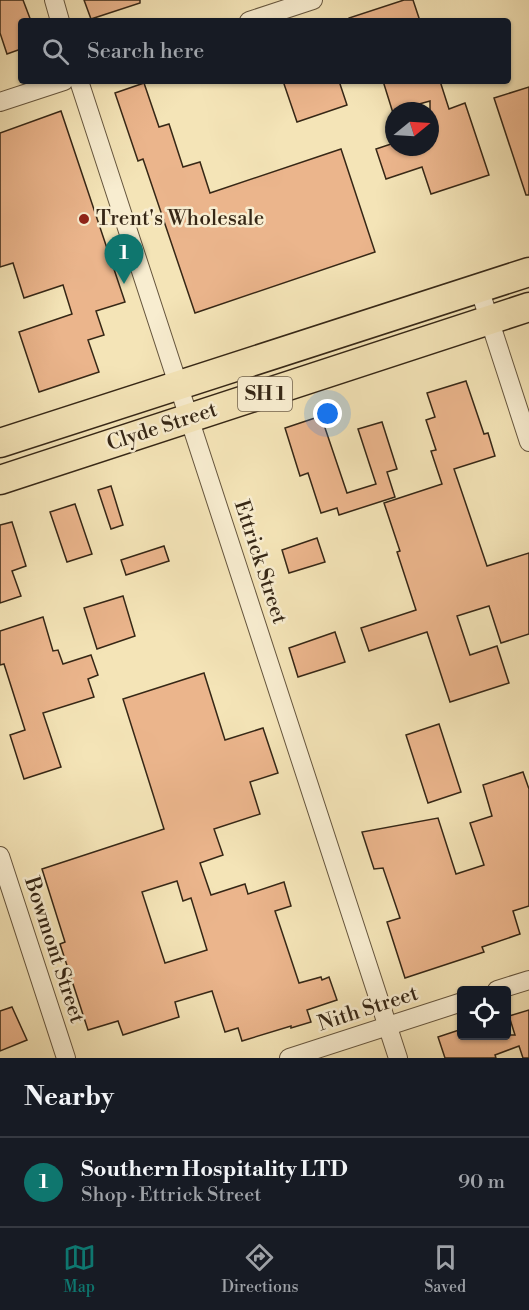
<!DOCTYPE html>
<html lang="en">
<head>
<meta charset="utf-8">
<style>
  body { margin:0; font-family:"Libre Bodoni",serif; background:#242831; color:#f1f3f6 }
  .controls { position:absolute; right:18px; bottom:18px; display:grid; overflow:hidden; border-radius:6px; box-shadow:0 2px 4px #0004 }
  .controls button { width:54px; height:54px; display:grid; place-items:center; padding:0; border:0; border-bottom:2px solid #363941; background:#171b24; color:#f1f3f6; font:30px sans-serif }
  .compass { position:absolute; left:385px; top:102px; width:54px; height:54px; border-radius:50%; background:#171b24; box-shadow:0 2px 4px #0004; rotate:72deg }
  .you { position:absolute; left:328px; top:414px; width:21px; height:21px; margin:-15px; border:4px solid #fff; border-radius:50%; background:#1a73e8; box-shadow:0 0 0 9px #1a73e833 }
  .badge { display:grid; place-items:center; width:39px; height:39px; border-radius:50%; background:#0f766e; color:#fff; font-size:20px; font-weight:700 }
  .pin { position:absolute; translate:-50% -50px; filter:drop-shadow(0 2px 3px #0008) }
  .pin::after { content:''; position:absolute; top:32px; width:21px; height:18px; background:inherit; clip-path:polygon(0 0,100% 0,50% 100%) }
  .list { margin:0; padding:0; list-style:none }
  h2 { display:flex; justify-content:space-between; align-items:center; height:78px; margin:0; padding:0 24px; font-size:26px }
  h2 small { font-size:20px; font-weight:400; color:#9ea1a6 }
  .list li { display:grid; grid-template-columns:39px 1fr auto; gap:18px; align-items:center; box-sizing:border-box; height:90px; padding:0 24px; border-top:2px solid #363941 }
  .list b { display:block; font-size:22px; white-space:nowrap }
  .list p { margin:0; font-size:20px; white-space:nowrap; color:#9ea1a6 }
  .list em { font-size:20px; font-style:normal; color:#9ea1a6 }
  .icon { flex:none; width:33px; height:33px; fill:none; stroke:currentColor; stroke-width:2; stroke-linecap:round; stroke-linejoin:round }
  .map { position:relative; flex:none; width:529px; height:1058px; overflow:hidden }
  .search { position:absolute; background:#171b24; box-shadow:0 2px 4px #0004; left:18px; right:18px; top:18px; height:66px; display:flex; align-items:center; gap:15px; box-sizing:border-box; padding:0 21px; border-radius:6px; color:#9ea1a6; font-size:22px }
  .sheet { height:168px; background:#171b24 }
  nav { display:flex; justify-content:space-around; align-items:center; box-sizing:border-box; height:84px; border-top:2px solid #363941; background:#171b24; font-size:16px; color:#9ea1a6 }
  nav a { display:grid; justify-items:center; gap:3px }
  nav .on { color:#0f766e }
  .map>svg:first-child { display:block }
</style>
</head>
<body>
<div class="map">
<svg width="529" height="1058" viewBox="0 0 529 1058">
  <rect width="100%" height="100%" fill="#f4e4b7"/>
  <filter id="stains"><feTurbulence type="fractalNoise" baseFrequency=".00333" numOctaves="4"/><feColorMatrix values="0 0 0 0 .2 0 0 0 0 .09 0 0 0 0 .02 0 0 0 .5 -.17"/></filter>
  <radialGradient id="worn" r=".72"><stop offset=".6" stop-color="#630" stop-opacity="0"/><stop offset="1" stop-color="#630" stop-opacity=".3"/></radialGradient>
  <g fill="#ebb58c" stroke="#362716" stroke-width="1.5" fill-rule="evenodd">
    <path d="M 0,0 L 23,0 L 31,21 L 21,21 L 21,49 L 7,54 L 0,33 Z"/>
    <path d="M 84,0 L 140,0 L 140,3 L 91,19 Z"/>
    <path d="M 404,0 L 413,0 L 420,21 L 349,21 L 349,18 Z"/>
    <path d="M 283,81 L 339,81 L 347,105 L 297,122 Z"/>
    <path d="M 383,81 L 440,81 L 449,109 L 465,103 L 489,175 L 431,194 L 422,167 L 386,179 L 376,149 L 394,143 L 394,147 L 430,147 L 430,101 L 394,111 L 393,113 Z"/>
    <path d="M 144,83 L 159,127 L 169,124 L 183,167 L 200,162 L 210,193 L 341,149 L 375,252 L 195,313 L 143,159 L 138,161 L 115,93 Z"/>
    <path d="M 529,87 L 529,195 L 526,195 L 494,98 Z"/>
    <path d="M 61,111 L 125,302 L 96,311 L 104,335 L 88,340 L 99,372 L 39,392 L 19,332 L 72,314 L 63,285 L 24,298 L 13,263 L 0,267 L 0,133 Z"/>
    <path d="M 466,381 L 484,434 L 488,433 L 495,456 L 454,469 L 487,566 L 529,553 L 529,634 L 501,643 L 489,606 L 457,616 L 470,655 L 497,646 L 509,683 L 450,702 L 427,632 L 369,651 L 361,628 L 416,610 L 397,552 L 400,551 L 384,503 L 442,484 L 431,451 L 436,450 L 426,420 L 435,417 L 427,393 Z"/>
    <path d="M 321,416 L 347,493 L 376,484 L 358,429 L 382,422 L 397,469 L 387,472 L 395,497 L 339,515 L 337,508 L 321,513 L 308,473 L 300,476 L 285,428 Z"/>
    <path d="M 111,486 L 123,525 L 111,529 L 98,490 Z"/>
    <path d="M 75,504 L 92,554 L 67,562 L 50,512 Z"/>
    <path d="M 12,522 L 26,566 L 12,571 L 21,596 L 0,603 L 0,525 Z"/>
    <path d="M 317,538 L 325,562 L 289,573 L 282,550 Z"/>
    <path d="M 164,546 L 169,561 L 126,575 L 121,560 Z"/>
    <path d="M 123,596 L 135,636 L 97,649 L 84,608 Z"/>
    <path d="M 43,617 L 53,651 L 58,650 L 63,664 L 91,655 L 98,675 L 88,679 L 94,697 L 43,713 L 61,767 L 24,779 L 10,735 L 25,730 L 4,664 L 0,665 L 0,631 Z"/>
    <path d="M 335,632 L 345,662 L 298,677 L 289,648 Z"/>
    <path d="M 204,673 L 225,740 L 263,728 L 278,773 L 250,782 L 260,814 L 214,829 L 223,855 L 200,863 L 211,895 L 245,884 L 248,894 L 284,882 L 291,906 L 275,911 L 299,983 L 321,977 L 322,980 L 329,977 L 337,1000 L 307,1010 L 311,1022 L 291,1028 L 291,1026 L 242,1041 L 238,1028 L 225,1032 L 212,991 L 175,1002 L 179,1017 L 123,1035 L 118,1021 L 88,1030 L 60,944 L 65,942 L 42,869 L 164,829 L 123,699 ZM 177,881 L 183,901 L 191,898 L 207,950 L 165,963 L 142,892 Z"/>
    <path d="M 439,724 L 461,792 L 428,803 L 406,735 Z"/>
    <path d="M 523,772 L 529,789 L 529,906 L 513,911 L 520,934 L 482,947 L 484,952 L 405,978 L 387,922 L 400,918 L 383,868 L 374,869 L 362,832 L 438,818 L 456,874 L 484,865 L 470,823 L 492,816 L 483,785 Z"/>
    <path d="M 12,1007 L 27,1040 L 0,1051 L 0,1011 Z"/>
    <path d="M 529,1010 L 529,1058 L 523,1058 L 519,1046 L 495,1055 L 496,1058 L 445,1058 L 438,1037 L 462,1029 L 462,1035 L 515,1035 L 509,1016 Z"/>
  </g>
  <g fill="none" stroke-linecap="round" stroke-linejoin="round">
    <defs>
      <g id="minor">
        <path d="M 54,0 L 60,21"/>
        <path d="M 249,21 L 313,0"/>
        <path d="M 79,81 L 398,1058"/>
        <path d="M 0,102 L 64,81"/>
        <path d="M 479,288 L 529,442"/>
        <path d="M 0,856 L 66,1058"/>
        <path d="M 497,990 L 529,980"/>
        <path d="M 289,1058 L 462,1002"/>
      </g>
      <g id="trunk">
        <path d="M 0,443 L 529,272"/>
        <path d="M 0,480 L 529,307"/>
      </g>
    </defs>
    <use href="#minor" stroke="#66563e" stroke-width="20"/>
    <use href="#trunk" stroke="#362716" stroke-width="31"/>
    <use href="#minor" stroke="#f8edd0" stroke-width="18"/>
    <use href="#trunk" stroke="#f4e4b7" stroke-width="28"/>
  </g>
  <circle fill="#8f2418" stroke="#f8edd0" stroke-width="2" cx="84" cy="219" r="6"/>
  <g text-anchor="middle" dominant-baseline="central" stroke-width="5" stroke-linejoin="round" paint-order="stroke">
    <rect fill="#f8edd0" stroke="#70624e" stroke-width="1.5" x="238" y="377" width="54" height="34" rx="4.5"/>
    <g font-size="20" font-weight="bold" fill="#362716">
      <text x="265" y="394">SH 1</text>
    </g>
    <g font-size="21" fill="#362716" stroke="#f8edd0" text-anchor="start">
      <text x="96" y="219">Trent's Wholesale</text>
    </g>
    <g font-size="21" fill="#362716" stroke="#f8edd0">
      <text transform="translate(162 427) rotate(-18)">Clyde Street</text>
      <text transform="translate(260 562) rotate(72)">Ettrick Street</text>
      <text transform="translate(54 950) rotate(72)">Bowmont Street</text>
      <text transform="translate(368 1009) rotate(-18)">Nith Street</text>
    </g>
  </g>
  <rect width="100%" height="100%" filter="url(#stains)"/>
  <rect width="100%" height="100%" fill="url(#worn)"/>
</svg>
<div class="controls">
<button><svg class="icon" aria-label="locate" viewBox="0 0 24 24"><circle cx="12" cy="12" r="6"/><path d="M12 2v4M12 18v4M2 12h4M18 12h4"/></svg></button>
</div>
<svg class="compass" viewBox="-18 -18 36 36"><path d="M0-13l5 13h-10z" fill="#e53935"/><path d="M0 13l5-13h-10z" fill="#9ea1a6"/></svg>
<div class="you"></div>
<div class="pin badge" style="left:124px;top:284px">1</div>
<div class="search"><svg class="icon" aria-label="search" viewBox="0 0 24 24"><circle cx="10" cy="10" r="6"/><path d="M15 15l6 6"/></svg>Search here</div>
</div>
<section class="sheet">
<h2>Nearby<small></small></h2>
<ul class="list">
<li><span class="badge">1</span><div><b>Southern Hospitality LTD</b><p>Shop · Ettrick Street</p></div><em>90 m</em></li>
</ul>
</section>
<nav>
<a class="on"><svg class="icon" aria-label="map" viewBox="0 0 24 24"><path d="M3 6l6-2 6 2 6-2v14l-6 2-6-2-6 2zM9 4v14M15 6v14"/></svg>Map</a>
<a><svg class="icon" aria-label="directions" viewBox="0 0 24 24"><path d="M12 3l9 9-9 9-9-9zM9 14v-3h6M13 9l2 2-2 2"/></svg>Directions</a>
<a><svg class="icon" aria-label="saved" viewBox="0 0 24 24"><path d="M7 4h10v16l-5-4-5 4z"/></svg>Saved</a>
</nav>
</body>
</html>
